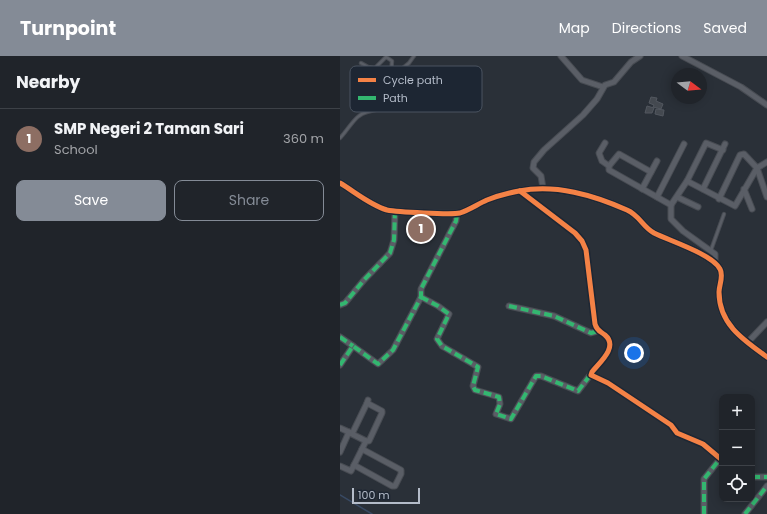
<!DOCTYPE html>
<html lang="en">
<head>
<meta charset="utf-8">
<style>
  body { margin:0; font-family:Poppins,sans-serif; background:#282c32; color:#f1f3f6 }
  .controls { position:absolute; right:12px; bottom:12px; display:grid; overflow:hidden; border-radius:8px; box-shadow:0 2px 10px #0003 }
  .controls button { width:36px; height:36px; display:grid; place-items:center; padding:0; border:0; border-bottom:1px solid #3d4147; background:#20242a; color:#f1f3f6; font:20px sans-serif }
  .compass { position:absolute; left:331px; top:12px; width:36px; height:36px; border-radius:50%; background:#20242a; box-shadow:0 2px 10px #0003; rotate:106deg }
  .scale { position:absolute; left:12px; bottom:10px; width:68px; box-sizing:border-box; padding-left:4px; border:2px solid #b4bcc9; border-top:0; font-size:11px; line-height:14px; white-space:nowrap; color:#b4bcc9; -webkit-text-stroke:3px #1d2633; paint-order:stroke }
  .you { position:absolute; left:294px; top:297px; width:14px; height:14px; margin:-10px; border:3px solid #fff; border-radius:50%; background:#1a73e8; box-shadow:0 0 0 6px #1a73e833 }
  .badge { display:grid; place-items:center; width:26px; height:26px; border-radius:50%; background:#848b96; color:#fff; font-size:13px; font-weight:700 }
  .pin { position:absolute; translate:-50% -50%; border:2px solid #fff; box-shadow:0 1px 4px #0006 }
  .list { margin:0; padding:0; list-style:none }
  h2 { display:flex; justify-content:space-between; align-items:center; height:52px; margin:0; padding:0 16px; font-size:17px }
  h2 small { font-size:13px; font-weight:400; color:#a2a4a8 }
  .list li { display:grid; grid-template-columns:26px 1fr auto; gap:12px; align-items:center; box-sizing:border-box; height:60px; padding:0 16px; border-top:1px solid #3d4147 }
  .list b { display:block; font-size:15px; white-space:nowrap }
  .list p { margin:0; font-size:13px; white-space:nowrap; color:#a2a4a8 }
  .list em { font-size:13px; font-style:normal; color:#a2a4a8 }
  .actions { display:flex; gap:8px; padding:12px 16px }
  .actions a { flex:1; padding:9px 0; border:1px solid #848b96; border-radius:8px; text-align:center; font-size:14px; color:#848b96 }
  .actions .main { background:#848b96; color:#fff }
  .icon { flex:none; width:22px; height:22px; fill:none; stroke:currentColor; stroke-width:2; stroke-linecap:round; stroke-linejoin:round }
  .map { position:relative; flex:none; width:427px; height:458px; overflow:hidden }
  header { display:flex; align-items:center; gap:24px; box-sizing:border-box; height:56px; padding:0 20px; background:#848b96; color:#fff }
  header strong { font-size:19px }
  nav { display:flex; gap:22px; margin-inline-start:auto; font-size:14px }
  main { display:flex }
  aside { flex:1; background:#20242a }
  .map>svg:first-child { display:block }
</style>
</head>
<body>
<header>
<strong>Turnpoint</strong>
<nav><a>Map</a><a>Directions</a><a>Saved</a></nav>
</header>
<main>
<aside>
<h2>Nearby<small></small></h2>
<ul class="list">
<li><span class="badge" style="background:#8d6e63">1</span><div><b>SMP Negeri 2 Taman Sari</b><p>School</p></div><em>360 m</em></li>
</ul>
<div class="actions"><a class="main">Save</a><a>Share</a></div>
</aside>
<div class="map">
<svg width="427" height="458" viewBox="0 0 427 458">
  <rect width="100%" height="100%" fill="#2a3038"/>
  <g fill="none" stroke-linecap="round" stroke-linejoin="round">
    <path stroke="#384963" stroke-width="1.5" d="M 0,439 L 32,458"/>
  </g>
  <g fill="#444950" stroke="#52575f">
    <path d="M 311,41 L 317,42 L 316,45 L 323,48 L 321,53 L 313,51 L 314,49 L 309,47 Z"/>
    <path d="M 307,50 L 314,52 L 312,57 L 305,57 Z"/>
    <path d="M 316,53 L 324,54 L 323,60 L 315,58 Z"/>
  </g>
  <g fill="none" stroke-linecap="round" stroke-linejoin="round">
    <defs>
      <g id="service">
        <path d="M 51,22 L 69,7 L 74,0"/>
        <path d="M 0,82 C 6,76 13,64 19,60 C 26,54 38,54 47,52 C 57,38 50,21 52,5 L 46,1 L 35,12 L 28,11 L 21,7"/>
        <path d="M 371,194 L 384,158"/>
      </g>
      <g id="minor">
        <path d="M 221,0 L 242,24 L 263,31"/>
        <path d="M 342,0 L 401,31 L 427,49"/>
        <path d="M 265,87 L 259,97 L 262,105 L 269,110 L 269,114 L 331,149 L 347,125 L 366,87 L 383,94"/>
        <path d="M 427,106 L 417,112 L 427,141"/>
        <path d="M 269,110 L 279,98 L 311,116"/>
        <path d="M 347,125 L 395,150 L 417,112 L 404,98 L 400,99 L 379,143"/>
        <path d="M 203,132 L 201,120 L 193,112 L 194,106 L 204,94 L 243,59 L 257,43 L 265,29 L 274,26 L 291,6 L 300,0"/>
        <path d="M 302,133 L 317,105"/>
        <path d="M 363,133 L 385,88"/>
        <path d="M 404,133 L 412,153"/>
        <path d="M 180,135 L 235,177 L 242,185 L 246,194 L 255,268 C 257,275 260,275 265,279 C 279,291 259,307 252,316 L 251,319 L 268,327 L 331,369 L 337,377 L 363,388 L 382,404"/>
        <path d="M 317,141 L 344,88"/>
        <path d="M 337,141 L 358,151"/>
        <path d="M 331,149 L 331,163 L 343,175 L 375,198 L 375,206"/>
        <path d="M 81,241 L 98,250 L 109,258 L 97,283 L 102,290 L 138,311 L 133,330 L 135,334 L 159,341 L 160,348 L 156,358 L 171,363 L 196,320 L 201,320 L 238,335 L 251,318"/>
        <path d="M 0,249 L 5,247 L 24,224 L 50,197 L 54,184 L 55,155"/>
        <path d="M 169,250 L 214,260 L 251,277 L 258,275"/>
        <path d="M 0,281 L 13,290"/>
        <path d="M 408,286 L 427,266"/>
        <path d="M 0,309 L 13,290 L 38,308 L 53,294 L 81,241 L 81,233 L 116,165 L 117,157"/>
        <path d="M 0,372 L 11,377"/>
        <path d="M 26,385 L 12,378 L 27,347"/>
        <path d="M 0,396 L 9,376"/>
        <path d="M 14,409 L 52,430 L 55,430 L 61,418 L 61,414 L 22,393"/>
        <path d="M 0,410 L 11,415 L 26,385 L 29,385 L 42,357 L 42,355 L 27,347 L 28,344"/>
        <path d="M 412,421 L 427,421"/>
        <path d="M 364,458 L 364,423 L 380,403"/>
        <path d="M 405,458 L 427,430"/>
      </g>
      <path id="tertiary" d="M 0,127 C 15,136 30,149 47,154 C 57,156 111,159 120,157 C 129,154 138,148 147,144 C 157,140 168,137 179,135 C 216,128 253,139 287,154 C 299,159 303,171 314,177 C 330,185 372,198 380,213 C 384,220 379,229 379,236 C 379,268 403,284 427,301"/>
    </defs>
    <use href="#service" stroke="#484c53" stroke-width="4.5"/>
    <use href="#minor" stroke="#484c53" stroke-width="7"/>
    <use href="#tertiary" stroke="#484c53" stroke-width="8"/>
    <use href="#service" stroke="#5a5e66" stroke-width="2.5"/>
    <use href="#minor" stroke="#5a5e66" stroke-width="5"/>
    <use href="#tertiary" stroke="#5a5e66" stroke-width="6"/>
    <g stroke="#33b770" stroke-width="4" stroke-dasharray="8 4" stroke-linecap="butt">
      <path d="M 81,241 L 98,250 L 109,258 L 97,283 L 102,290 L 138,311 L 133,330 L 135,334 L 159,341 L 160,348 L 156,358 L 171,363 L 196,320 L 201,320 L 238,335 L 251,318"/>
      <path d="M 0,249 L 5,247 L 24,224 L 50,197 L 54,184 L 55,155"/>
      <path d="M 169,250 L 214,260 L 251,277 L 258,275"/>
      <path d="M 0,281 L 13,290"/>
      <path d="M 0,309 L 13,290 L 38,308 L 53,294 L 81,241 L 81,233 L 116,165 L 117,157"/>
      <path d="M 412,421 L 427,421"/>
      <path d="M 364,458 L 364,423 L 380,403"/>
      <path d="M 405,458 L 427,430"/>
    </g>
    <defs>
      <g id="cycleway">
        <path d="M 0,127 C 15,136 30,149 47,154 C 57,156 111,159 120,157 C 129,154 138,148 147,144 C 157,140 168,137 179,135 C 216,128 253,139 287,154 C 299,159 303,171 314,177 C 330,185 372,198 380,213 C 384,220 379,229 379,236 C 379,268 403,284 427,301"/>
        <path d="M 180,135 L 235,177 L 242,185 L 246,194 L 255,268 C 257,275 260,275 265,279 C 279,291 259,307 252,316 L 251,319 L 268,327 L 331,369 L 337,377 L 363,388 L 382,404"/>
      </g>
    </defs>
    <use href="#cycleway" stroke="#1d2633" stroke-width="8"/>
    <use href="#cycleway" stroke="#f48246" stroke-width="5"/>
  </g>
  <rect x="10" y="10" width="132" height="46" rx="6" fill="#1d2633" stroke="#4a5360" stroke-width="1"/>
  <rect x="18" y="22" width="18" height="4" fill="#f48246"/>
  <rect x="18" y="40" width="18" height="4" fill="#33b770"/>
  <g font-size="11" fill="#b4bcc9">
    <text x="43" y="28">Cycle path</text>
    <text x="43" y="46">Path</text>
  </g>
</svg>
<div class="controls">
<button>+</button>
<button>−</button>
<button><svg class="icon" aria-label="locate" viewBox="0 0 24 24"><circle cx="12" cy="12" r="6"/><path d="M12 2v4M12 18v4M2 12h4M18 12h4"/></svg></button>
</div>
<svg class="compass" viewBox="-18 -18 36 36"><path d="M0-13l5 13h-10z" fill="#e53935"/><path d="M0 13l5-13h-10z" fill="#a2a4a8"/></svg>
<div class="scale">100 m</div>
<div class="you"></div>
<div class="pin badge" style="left:81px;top:173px;background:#8d6e63">1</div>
</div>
</main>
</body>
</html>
